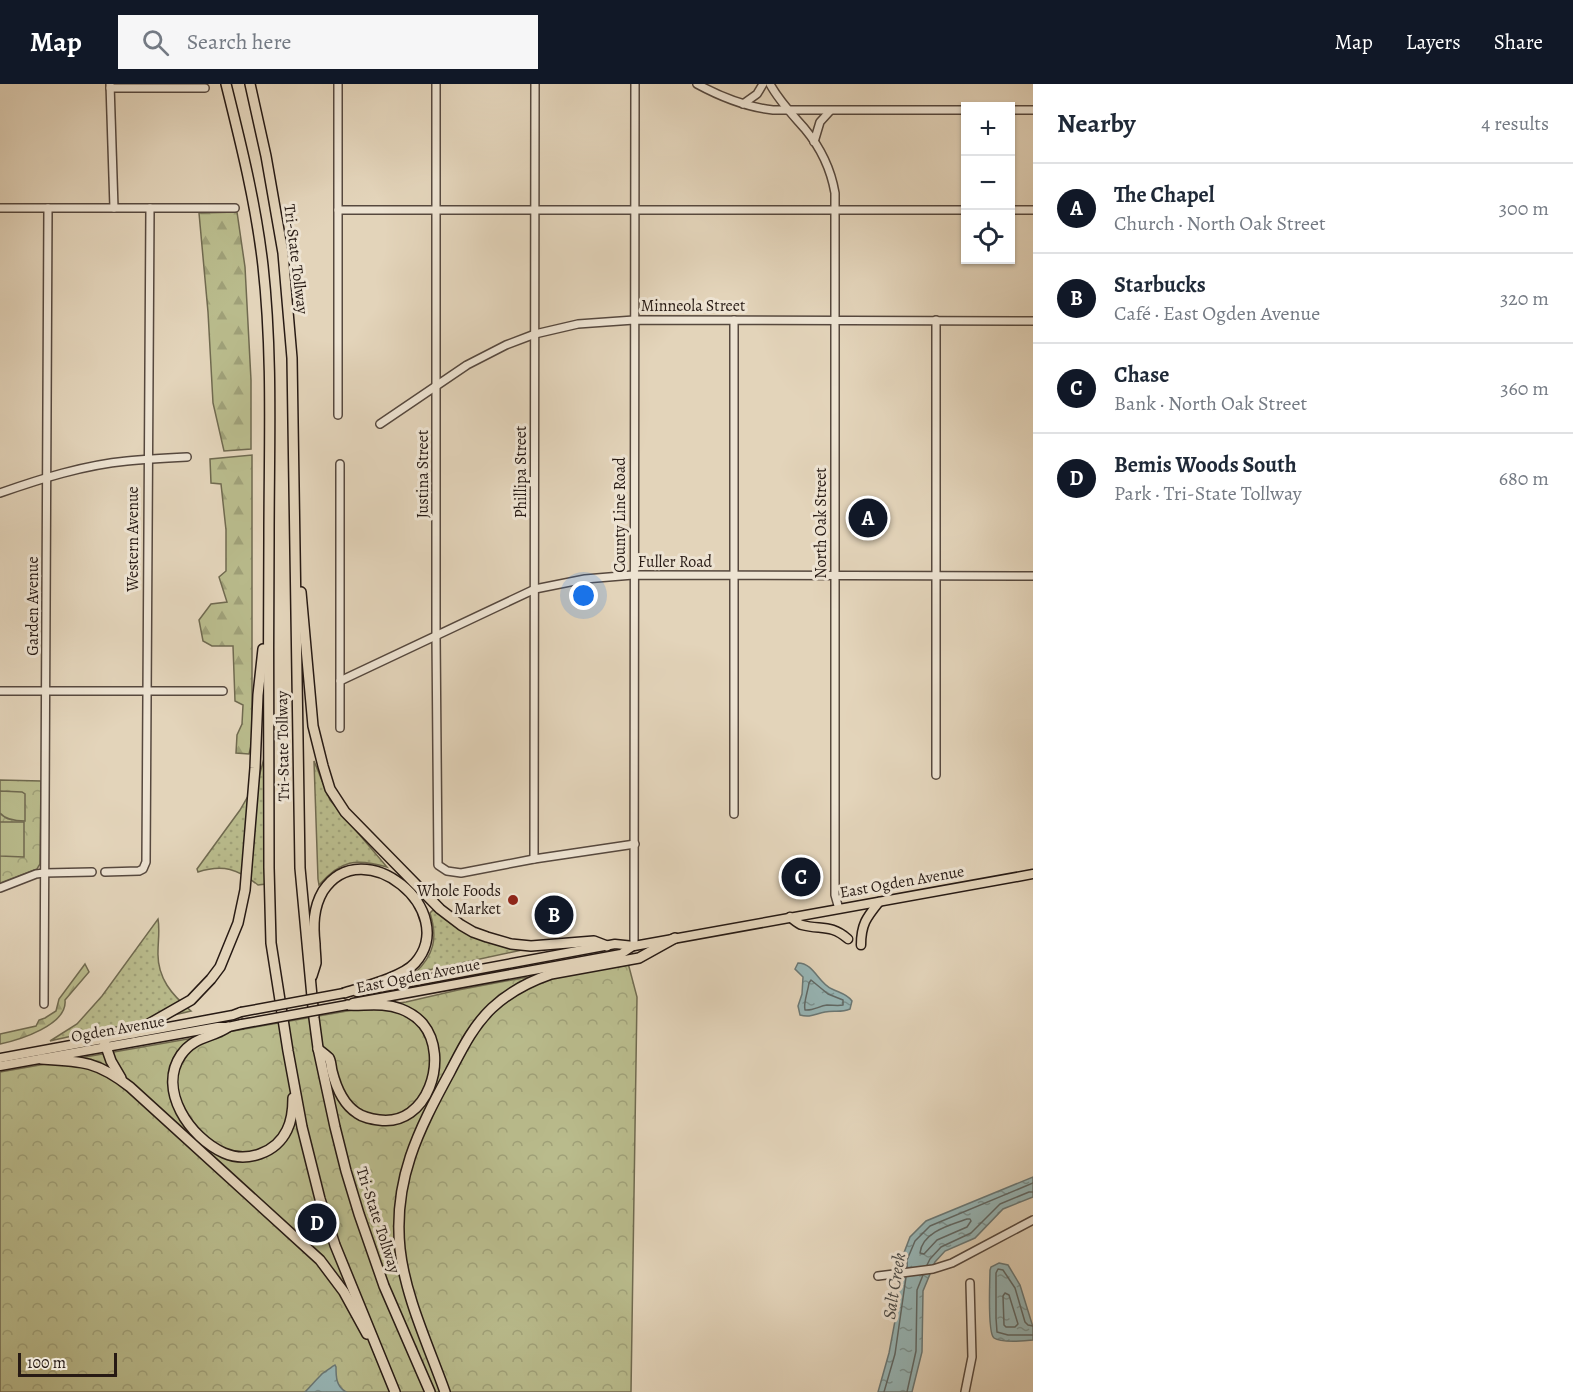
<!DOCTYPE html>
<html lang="en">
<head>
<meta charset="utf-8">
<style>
  body { margin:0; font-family:Alegreya,serif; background:#f6f6f7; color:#1f2937 }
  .controls { position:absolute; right:18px; top:18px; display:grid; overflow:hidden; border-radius:0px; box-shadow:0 2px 4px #0004 }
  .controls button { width:54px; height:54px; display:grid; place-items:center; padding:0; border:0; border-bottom:2px solid #e0e1e3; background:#fff; color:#1f2937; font:30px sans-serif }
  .scale { position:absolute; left:18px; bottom:15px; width:99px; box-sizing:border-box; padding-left:6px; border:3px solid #271a14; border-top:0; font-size:16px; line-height:21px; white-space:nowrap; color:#271a14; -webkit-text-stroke:4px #ede3d2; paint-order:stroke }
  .you { position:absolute; left:584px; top:512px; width:21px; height:21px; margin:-15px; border:4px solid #fff; border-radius:50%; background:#1a73e8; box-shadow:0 0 0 9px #1a73e833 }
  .badge { display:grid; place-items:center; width:39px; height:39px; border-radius:50%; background:#111827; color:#fff; font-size:20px; font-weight:700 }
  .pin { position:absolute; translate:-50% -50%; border:3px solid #fff; box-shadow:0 2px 6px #0006 }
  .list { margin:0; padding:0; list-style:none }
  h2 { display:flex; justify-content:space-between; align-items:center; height:78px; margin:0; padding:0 24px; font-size:26px }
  h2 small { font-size:20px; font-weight:400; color:#747a83 }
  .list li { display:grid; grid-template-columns:39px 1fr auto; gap:18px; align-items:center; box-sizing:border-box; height:90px; padding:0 24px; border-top:2px solid #e0e1e3 }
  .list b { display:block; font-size:22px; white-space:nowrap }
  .list p { margin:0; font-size:20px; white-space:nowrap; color:#747a83 }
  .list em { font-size:20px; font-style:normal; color:#747a83 }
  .icon { flex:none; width:33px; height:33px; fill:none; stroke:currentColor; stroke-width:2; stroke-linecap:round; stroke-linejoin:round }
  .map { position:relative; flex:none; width:1033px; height:1308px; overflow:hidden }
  header { display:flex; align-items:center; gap:36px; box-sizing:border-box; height:84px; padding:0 30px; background:#111827; color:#fff }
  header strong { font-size:28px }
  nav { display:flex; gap:33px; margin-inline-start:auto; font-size:21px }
  .search { width:420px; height:54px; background:#f6f6f7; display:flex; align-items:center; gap:15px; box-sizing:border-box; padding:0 21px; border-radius:0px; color:#747a83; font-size:22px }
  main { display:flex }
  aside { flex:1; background:#fff }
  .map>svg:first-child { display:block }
</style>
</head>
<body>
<header>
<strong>Map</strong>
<div class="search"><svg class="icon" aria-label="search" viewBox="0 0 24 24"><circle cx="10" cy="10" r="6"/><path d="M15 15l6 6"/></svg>Search here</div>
<nav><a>Map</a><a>Layers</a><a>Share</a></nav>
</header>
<main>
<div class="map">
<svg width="1033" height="1308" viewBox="0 0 1033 1308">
  <defs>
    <pattern id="grass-dots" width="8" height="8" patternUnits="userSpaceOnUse" patternTransform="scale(1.5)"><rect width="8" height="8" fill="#b9bb8c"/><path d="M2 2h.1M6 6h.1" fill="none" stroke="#9fa078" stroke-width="1.8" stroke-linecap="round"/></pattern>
    <pattern id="forest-firs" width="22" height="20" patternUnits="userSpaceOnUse" patternTransform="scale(1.5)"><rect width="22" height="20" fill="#b9bb8c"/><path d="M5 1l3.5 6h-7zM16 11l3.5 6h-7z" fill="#9fa078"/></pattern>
    <pattern id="park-crowns" width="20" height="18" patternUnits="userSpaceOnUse" patternTransform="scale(1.5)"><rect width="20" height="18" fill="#b9bb8c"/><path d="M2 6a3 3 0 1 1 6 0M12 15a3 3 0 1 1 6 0" fill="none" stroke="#9fa078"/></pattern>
    <pattern id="water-ripples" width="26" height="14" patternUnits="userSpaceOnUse" patternTransform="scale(1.5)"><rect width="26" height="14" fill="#97b7b8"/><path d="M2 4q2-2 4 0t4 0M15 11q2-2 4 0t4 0" fill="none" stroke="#7b9494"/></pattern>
  </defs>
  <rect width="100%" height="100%" fill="#e3d4ba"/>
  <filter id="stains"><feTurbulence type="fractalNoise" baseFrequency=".00333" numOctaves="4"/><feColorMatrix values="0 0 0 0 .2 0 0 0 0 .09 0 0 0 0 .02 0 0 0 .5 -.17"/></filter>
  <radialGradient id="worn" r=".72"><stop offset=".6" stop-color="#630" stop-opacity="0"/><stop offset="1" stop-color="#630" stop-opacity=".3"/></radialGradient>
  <g fill="url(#grass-dots)" stroke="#706a50" stroke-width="1.5">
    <path d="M 266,667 L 266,800 L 258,801 C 238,785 223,780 198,788 L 197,785 L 240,726 L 259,693 Z"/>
    <path d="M 314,677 L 330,716 L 387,783 C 356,774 341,776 319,801 L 318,795 Z"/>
    <path d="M 433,826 C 465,852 481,859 522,866 L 415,889 C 434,871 438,854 430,829 Z"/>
    <path d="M 158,835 C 160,846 158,857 158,868 C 157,894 172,911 191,927 C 144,938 97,946 50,957 L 77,940 L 102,912 Z"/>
  </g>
  <g fill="url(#forest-firs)" stroke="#706a50" stroke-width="1.5">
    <path d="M 237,128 L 245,183 L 251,296 L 251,365 L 224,367 L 213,319 L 208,228 L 199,129 Z"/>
    <path d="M 252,371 L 252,658 L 249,670 L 236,669 L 237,651 L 242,640 L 243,621 L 235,617 L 233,562 L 212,562 L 203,557 L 199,536 L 211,520 L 227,518 L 219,493 L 226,487 L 226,446 L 221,400 L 211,399 L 210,375 Z"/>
    <path d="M 85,880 L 89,888 L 65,916 C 68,941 19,956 0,960 L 0,950 L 36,942 L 39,936 L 45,934 L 56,927 L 59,915 Z"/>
  </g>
  <g fill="url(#park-crowns)" stroke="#706a50" stroke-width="1.5">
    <path d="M 0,696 L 41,697 L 40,780 L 37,785 L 0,799 Z"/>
    <path d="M 628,879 L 637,913 L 631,1308 L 0,1308 L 0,988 L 364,924 L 406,918 L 458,906 L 522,894 L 558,891 Z"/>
  </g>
  <g fill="#b9bb8c" stroke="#706a50" stroke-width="1.5">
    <path d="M 0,707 L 22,708 L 25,710 L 25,737 C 15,737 6,736 0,729 Z"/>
    <path d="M 0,738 L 24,738 L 24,773 L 0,772 Z"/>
  </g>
  <g fill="url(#water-ripples)" stroke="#6a7876" stroke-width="1.5">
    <path d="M 798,879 C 814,879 818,899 832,905 C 840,909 847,910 852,917 L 850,925 C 841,929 834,926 825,928 C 815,930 810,934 800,931 L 798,922 L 802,910 L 803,893 L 795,885 Z"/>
    <path d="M 1033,1093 L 1033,1113 L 1003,1125 L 975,1154 L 945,1167 L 935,1178 L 923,1207 L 922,1268 L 912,1308 L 878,1308 L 889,1269 L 895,1237 L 902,1174 L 910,1153 L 926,1137 Z"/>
    <path d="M 999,1179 L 1008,1181 L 1020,1201 L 1033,1243 L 1033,1256 C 1025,1257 1001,1259 994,1254 C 987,1249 990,1197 990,1186 L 991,1183 Z"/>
    <path d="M 335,1281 L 336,1283 C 336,1293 336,1302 346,1308 L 305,1308 C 310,1303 315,1297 320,1292 C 324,1287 329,1286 333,1282 Z"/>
  </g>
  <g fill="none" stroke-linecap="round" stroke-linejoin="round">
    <g stroke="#5f6866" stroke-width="1.5">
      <path d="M 811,896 L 828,910 L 843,916 L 843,921 C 838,922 833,921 827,921 C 819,922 813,927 805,926 C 803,920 808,907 809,899 Z"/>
      <path d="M 967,1135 L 970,1135 L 971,1137 L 967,1143 L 937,1156 L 924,1170 L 920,1169 C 922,1148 950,1141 967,1135 Z"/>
      <path d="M 927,1181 L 930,1175 L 941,1163 L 971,1149 L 1000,1120 L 1029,1108 L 1033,1108"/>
      <path d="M 907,1183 L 907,1176 L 915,1157 L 930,1142 L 1033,1099"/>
      <path d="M 1005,1209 L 1009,1211 L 1018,1240 L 1015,1243 L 1006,1243 L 1004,1241 L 1003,1212 Z"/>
      <path d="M 1033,1242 L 1028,1241 L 1025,1238 L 1015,1204 L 1003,1186 L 998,1185 L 996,1189 L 996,1234 L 997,1248 L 1008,1251 L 1033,1251"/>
      <path d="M 884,1308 L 895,1270 L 906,1193"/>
      <path d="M 907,1308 L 916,1267 L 917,1206 L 923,1191"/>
    </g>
    <defs>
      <g id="minor">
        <path d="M 110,0 L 114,124"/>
        <path d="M 436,0 L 436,552 L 438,781 L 447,787 L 461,789 L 534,775 L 635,760"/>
        <path d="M 697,0 C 721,13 745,23 773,26 L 966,26"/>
        <path d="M 770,0 C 779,17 792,30 805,45 C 820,63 831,86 835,109 L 835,811 L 839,825"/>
        <path d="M 110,4 L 205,4"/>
        <path d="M 743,20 L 757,10 L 763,0"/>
        <path d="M 1011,26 L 1033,26"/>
        <path d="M 814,58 L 820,38 L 830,27"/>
        <path d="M 0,124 L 235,124"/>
        <path d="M 338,126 L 966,126"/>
        <path d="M 1011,126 L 1033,126"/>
        <path d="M 936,236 L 936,691"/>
        <path d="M 338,331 L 338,0"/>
        <path d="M 380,340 L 467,281 L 506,261 L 535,250 L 578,240 L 634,236 L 1033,237"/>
        <path d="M 0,409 C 40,395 84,381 127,377 C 147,375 167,374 187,373"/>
        <path d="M 340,597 L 535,505 L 585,495 L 633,491 L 1033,492"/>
        <path d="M 0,607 L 223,607"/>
        <path d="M 340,644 L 340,380"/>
        <path d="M 734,730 L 734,236"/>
        <path d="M 534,775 L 535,0"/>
        <path d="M 105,788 L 139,787 L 143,785 L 146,778 L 150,124"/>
        <path d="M 0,804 L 36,790 L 44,789 L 92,788"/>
        <path d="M 634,862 L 635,0"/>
        <path d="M 44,920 L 48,124"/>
        <path d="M 878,1192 L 933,1185 L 952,1179 L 1033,1136"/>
        <path d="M 965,1308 L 972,1273 L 970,1199"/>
      </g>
      <g id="major">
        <path d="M 790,833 C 794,836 798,840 802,841 C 821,846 831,840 848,855"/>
        <path d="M 861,861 C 861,840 867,833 879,818"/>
        <path d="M 357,908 L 615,860 L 634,862 L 1033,790"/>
        <path d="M 353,919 L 621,870 L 633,862"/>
        <path d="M 0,974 L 233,931 L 241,928"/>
        <path d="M 0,982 L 218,943 L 228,943 L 242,940"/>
      </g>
      <g id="highway">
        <path d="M 226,0 C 241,60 256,120 263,182 C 273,272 269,363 269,454 C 268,564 269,674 269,784 L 271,859 L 288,967 L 302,1043 L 320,1115 L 335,1161 L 395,1308"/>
        <path d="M 250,0 L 266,72 L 283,169 L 292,274 L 300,784 L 314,934 L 318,964 L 335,1043 L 346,1087 L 359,1130 L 384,1202 L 430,1308"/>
        <path d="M 301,508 L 313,642 L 323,682 L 330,705 L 345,728 L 440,825 L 461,841 L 473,848 L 487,853 L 511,860 L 531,862 L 594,857 L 607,862"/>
        <path d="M 312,892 C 313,888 315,883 316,879 C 316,873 315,866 315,860 C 313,842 313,824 323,807 C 363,746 461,827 415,879 C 403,893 363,903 344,909"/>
        <path d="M 228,943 C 212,954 194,952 181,971 C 157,1006 190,1054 224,1069 C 247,1079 276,1069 287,1046 C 292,1036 293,1025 293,1014"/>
        <path d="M 133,949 L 191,916 L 211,895 L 220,883 L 238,839 L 245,806 L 255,684 L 258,611 L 263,565"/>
        <path d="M 103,954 L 111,977 L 121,994"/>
        <path d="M 318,965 C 322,968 326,971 329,974 C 331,977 331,983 332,987 C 336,1003 343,1020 357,1029 C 364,1034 371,1035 379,1036 C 428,1043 450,973 423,940 C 417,933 409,928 401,925 C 383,918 365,922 347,921"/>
        <path d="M 41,975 C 81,977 97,977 130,1003 L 320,1176 L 344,1208 L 367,1250"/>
        <path d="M 445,1308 C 429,1263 405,1212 400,1165 C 393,1096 418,1047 450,988 C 462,965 473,942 492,924 C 509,908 528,898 551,890 L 639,874 L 675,854"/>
      </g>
    </defs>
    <use href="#minor" stroke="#56483e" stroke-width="10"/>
    <use href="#major" stroke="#271a14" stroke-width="11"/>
    <use href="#highway" stroke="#271a14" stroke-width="12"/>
    <use href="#minor" stroke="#ede3d2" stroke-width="7"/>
    <use href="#major" stroke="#e3d4ba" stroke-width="8"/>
    <use href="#highway" stroke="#e3d4ba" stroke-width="9"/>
    <defs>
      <g id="major-bridge">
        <path d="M 241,928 L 344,909"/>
        <path d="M 242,940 L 347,921"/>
      </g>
    </defs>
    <use href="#major-bridge" stroke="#271a14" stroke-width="11" stroke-linecap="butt"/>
    <use href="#major-bridge" stroke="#e3d4ba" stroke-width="8"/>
  </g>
  <circle fill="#8f2418" stroke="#ede3d2" stroke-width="2" cx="513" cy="816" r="6"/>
  <g text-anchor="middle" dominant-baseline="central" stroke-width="6" stroke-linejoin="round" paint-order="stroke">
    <g font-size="16" fill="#271a14" stroke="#ede3d2">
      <text transform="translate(296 175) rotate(83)">Tri-State Tollway</text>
      <text x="693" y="222">Minneola Street</text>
      <text transform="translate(521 388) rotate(-90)">Phillipa Street</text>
      <text transform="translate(423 390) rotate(-90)">Justina Street</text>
      <text transform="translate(620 431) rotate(-90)">County Line Road</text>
      <text transform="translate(821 439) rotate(-90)">North Oak Street</text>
      <text transform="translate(133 455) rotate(-90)">Western Avenue</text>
      <text x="675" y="478">Fuller Road</text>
      <text transform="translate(33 522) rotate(-90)">Garden Avenue</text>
      <text transform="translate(283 662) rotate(-91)">Tri-State Tollway</text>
      <text transform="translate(902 798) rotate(-10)">East Ogden Avenue</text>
      <text transform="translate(418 892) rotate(-11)">East Ogden Avenue</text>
      <text transform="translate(118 945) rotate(-10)">Ogden Avenue</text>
      <text transform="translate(378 1136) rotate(72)">Tri-State Tollway</text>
    </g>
    <g font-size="16" fill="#271a14" stroke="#ede3d2" text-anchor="end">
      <text x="501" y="807">Whole Foods<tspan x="501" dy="18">Market</tspan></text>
    </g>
    <g font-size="18" font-style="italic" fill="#494945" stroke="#ede3d2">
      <text transform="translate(894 1202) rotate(-81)">Salt Creek</text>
    </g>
  </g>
  <rect width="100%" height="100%" filter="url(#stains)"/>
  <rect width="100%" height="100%" fill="url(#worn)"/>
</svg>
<div class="controls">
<button>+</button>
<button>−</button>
<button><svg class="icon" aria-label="locate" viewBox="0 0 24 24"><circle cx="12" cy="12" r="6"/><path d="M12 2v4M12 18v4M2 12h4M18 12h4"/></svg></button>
</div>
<div class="scale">100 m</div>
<div class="you"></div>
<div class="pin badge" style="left:868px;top:434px">A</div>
<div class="pin badge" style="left:554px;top:831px">B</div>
<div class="pin badge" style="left:801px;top:793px">C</div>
<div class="pin badge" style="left:317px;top:1139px">D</div>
</div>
<aside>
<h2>Nearby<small>4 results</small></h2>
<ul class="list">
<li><span class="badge">A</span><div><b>The Chapel</b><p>Church · North Oak Street</p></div><em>300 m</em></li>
<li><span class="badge">B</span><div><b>Starbucks</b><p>Café · East Ogden Avenue</p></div><em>320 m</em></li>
<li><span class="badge">C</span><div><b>Chase</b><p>Bank · North Oak Street</p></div><em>360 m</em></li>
<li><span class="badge">D</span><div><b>Bemis Woods South</b><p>Park · Tri-State Tollway</p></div><em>680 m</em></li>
</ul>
</aside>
</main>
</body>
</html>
